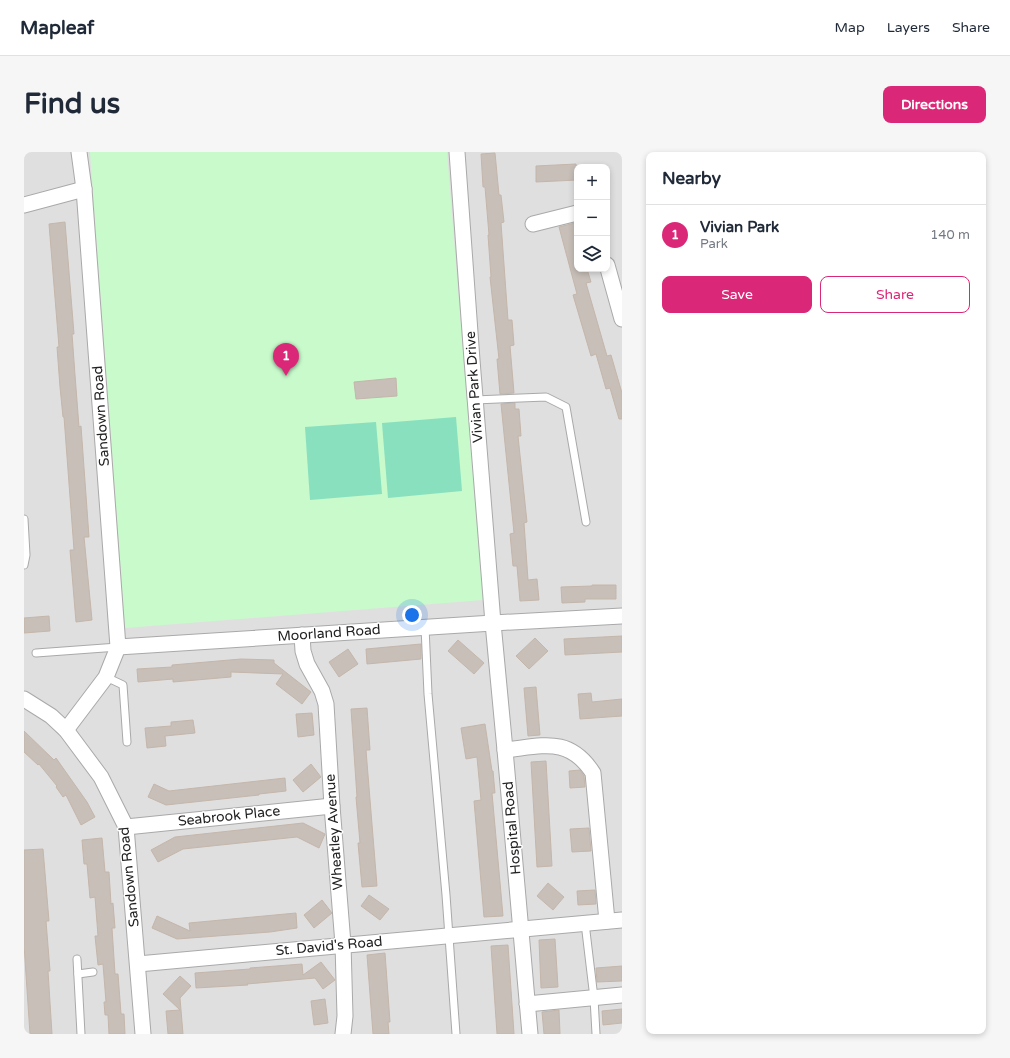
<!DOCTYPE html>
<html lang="en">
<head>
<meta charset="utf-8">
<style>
  body { margin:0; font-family:"Varela Round",sans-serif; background:#f6f6f7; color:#1f2937 }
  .controls { position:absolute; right:12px; top:12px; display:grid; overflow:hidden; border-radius:8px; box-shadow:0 2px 6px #0003 }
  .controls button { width:36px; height:36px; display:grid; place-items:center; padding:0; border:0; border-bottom:1px solid #e0e1e3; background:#fff; color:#1f2937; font:20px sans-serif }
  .you { position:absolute; left:388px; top:463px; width:14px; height:14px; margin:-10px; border:3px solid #fff; border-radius:50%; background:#1a73e8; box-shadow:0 0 0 6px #1a73e833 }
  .badge { display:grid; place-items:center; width:26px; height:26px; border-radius:50%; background:#db2777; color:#fff; font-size:13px; font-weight:700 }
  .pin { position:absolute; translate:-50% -33px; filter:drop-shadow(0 1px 2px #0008) }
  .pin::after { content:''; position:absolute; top:21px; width:14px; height:12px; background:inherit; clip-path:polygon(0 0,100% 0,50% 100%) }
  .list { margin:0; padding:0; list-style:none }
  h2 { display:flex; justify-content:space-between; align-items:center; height:52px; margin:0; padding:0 16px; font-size:17px }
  h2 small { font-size:13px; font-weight:400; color:#747a83 }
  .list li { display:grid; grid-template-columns:26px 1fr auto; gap:12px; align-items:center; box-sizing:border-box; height:60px; padding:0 16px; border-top:1px solid #e0e1e3 }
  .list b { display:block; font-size:15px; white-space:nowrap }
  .list p { margin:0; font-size:13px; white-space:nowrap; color:#747a83 }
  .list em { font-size:13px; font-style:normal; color:#747a83 }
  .actions { display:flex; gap:8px; padding:12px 16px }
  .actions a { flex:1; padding:9px 0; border:1px solid #db2777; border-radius:8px; text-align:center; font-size:14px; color:#db2777 }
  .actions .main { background:#db2777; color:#fff }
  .icon { flex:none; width:22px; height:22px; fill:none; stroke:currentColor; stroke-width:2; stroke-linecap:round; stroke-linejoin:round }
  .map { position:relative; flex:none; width:598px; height:882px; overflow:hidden; border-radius:8px }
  header { display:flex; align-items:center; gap:24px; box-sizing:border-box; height:56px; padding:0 20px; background:#fff; border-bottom:1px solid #e0e1e3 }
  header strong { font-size:19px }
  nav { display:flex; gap:22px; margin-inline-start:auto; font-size:14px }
  .intro { display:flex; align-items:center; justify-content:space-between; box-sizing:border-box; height:96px; padding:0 24px }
  h1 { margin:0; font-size:28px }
  .button { padding:10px 18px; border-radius:8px; background:#db2777; color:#fff; font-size:14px; font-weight:700 }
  main { display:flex; gap:24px; padding:0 24px }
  aside { flex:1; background:#fff; border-radius:8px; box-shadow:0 2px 6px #0003 }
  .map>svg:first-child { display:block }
</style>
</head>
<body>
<header>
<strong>Mapleaf</strong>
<nav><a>Map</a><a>Layers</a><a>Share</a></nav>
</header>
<div class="intro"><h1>Find us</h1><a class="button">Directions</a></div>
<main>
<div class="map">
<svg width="598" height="882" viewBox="0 0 598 882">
  <rect width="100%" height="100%" fill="#f2efe9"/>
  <path fill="#e0dfdf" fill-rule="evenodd" d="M 0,0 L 598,0 L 598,882 L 0,882 ZM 553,15 L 583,15 L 583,117 L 553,117 Z"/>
  <path fill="#c8facc" d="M 66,0 L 423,0 L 459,448 L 101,476 Z"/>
  <g fill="#88e0be">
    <path d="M 432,265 L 438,339 L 364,346 L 358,271 Z"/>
    <path d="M 352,270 L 358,342 L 286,348 L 281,275 Z"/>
  </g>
  <g fill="#c7bfb8" stroke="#c4b6ab">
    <path d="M 471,1 L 475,43 L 477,43 L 480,70 L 477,71 L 484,168 L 488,168 L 490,193 L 486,194 L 490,241 L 476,242 L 473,207 L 475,207 L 466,125 L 467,125 L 464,83 L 465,83 L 461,35 L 459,35 L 457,2 Z"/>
    <path d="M 552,12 L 553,28 L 512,30 L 512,14 Z"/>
    <path d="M 41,70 L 50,182 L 48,182 L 51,223 L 55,275 L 57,274 L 65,385 L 60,385 L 68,468 L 52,470 L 46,398 L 50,398 L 40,265 L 39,265 L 36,235 L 33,195 L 35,195 L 25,72 Z"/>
    <path d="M 551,71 L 553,79 L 553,117 L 563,117 L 567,130 L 562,131 L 583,204 L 587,203 L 598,241 L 598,267 L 595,267 L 586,236 L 582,237 L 572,202 L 567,204 L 549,143 L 553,142 L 535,75 Z"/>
    <path d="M 372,226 L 373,244 L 332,247 L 330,230 Z"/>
    <path d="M 491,251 L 491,257 L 495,257 L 497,284 L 494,284 L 503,370 L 500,371 L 504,428 L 513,427 L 515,448 L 496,449 L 493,414 L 489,414 L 486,382 L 490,381 L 477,252 Z"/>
    <path d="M 568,433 L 592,433 L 592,447 L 561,447 L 561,450 L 538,451 L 537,435 L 568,434 Z"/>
    <path d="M 25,464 L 26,479 L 0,481 L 0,466 Z"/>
    <path d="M 598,484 L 598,500 L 541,503 L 540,487 Z"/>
    <path d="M 511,486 L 524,499 L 505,517 L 492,504 Z"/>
    <path d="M 434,488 L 460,511 L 450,522 L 424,499 Z"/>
    <path d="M 397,492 L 397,507 L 343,512 L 342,497 Z"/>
    <path d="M 324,497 L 334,512 L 315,525 L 305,510 Z"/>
    <path d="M 217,507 L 250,508 L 250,511 L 287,540 L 278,552 L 252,532 L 259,522 L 207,520 L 207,525 L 149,530 L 149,527 L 114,530 L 113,517 L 148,515 L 148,513 Z"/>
    <path d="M 512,535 L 516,583 L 504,584 L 500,536 Z"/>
    <path d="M 567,541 L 568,550 L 598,547 L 598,564 L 556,567 L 554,542 Z"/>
    <path d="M 343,556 L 346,598 L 342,598 L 353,734 L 338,735 L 334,691 L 336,691 L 332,645 L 333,645 L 327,557 Z"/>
    <path d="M 288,561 L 290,583 L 274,585 L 272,562 Z"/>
    <path d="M 169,568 L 171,581 L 141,584 L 142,594 L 123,596 L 121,576 L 147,574 L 147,570 Z"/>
    <path d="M 461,572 L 468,619 L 469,619 L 471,641 L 468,641 L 479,764 L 460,765 L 450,649 L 457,648 L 453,605 L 442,607 L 437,576 Z"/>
    <path d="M 0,579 L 30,608 L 32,606 L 63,650 L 71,665 L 57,673 L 42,643 L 39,645 L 32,635 L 33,634 L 15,612 L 14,613 L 0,600 Z"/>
    <path d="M 522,609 L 528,714 L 513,715 L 507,610 Z"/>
    <path d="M 287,612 L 297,625 L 279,640 L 269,628 Z"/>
    <path d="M 556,618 L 560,624 L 561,635 L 546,636 L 545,619 Z"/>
    <path d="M 261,626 L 262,639 L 235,642 L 235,643 L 142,653 L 124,645 L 130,632 L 145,639 Z"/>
    <path d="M 279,671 L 301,682 L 295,696 L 273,685 L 159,697 L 134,710 L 127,698 L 151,685 Z"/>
    <path d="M 565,676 L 567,699 L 548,700 L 546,677 Z"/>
    <path d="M 78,686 L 81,720 L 85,720 L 87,752 L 89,751 L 91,776 L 88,776 L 91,822 L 94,822 L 97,862 L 100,862 L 101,882 L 85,882 L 84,863 L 81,863 L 80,850 L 82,850 L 79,812 L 74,813 L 71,784 L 74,784 L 71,745 L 66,746 L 63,712 L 60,712 L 58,688 Z"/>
    <path d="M 19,697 L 25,769 L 22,769 L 26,819 L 24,819 L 28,882 L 6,882 L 0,793 L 0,698 Z"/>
    <path d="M 524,731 L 540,745 L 529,758 L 513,744 Z"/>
    <path d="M 571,738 L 572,752 L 554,753 L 553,739 Z"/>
    <path d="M 345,743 L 365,757 L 356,768 L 337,754 Z"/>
    <path d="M 298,748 L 308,761 L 290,776 L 280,763 Z"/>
    <path d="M 272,761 L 273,776 L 246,780 L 153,787 L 128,776 L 133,764 L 166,779 L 165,771 Z"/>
    <path d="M 531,787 L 534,835 L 517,836 L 515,788 Z"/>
    <path d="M 484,793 L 490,882 L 473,882 L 467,794 Z"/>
    <path d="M 361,801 L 366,870 L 364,870 L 365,882 L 349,882 L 343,803 Z"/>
    <path d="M 297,810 L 311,828 L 299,837 L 291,826 L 223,832 L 224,833 L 172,836 L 171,821 L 226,817 L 226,816 L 278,812 L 279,823 Z"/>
    <path d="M 598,814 L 598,829 L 573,830 L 572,816 Z"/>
    <path d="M 156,824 L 167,834 L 156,846 L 159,882 L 144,882 L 142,859 L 156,858 L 139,842 Z"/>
    <path d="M 301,847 L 304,871 L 290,873 L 287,849 Z"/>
    <path d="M 598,857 L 598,871 L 579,873 L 578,859 Z"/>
    <path d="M 535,858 L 536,882 L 520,882 L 518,860 Z"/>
  </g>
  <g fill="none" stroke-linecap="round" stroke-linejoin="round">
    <defs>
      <g id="lane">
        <path d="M 451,248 L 522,245 L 542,255 L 562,370"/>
        <path d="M 0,367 L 2,403 L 0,413"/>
        <path d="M 401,475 L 404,542 L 422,743 L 432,882"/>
        <path d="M 12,501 L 94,495"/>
        <path d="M 82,525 L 99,533 L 103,590"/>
        <path d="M 561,771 L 570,846 L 572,882"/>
        <path d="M 53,807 L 57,882"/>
        <path d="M 54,822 L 69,820"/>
      </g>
      <g id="street">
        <path d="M 433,0 L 448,208 L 469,471 L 481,598 L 506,882"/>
        <path d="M 0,53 L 60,37"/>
        <path d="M 509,72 L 553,61"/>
        <path d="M 583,113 L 598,167"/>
        <path d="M 278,483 L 279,499 L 283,512 L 298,539 L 302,552 L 308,654 L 319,792 L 321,864 L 319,882"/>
        <path d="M 94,495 L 469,471 L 598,464"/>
        <path d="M 0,547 L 27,564 L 42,578 L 77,625 L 102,675 L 119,882"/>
        <path d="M 42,578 L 82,525 L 94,495 L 60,37 L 55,0"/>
        <path d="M 481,598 C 519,594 545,584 569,621 L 583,769"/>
        <path d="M 102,675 L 308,654"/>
        <path d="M 114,812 L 598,768"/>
        <path d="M 503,852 L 598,843"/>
      </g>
    </defs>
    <use href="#lane" stroke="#a9a9a9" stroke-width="9"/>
    <use href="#street" stroke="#a9a9a9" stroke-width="17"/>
    <use href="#lane" stroke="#fff" stroke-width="7"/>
    <use href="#street" stroke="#fff" stroke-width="15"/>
  </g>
  <g text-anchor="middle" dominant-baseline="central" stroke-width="3" stroke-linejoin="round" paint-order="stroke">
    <g font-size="14" fill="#222" stroke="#fff">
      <text transform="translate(450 235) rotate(-94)">Vivian Park Drive</text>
      <text transform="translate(77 264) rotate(-94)">Sandown Road</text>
      <text transform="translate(305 481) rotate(-4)">Moorland Road</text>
      <text transform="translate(205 664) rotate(-6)">Seabrook Place</text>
      <text transform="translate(488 676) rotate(-95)">Hospital Road</text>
      <text transform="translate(310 680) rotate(-94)">Wheatley Avenue</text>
      <text transform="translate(105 725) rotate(-96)">Sandown Road</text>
      <text transform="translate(305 794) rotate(-5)">St. David's Road</text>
    </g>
  </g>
</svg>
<div class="controls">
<button>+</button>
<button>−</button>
<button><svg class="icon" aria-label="layers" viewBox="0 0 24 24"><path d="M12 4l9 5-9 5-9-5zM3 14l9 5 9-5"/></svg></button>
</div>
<div class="you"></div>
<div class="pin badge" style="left:262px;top:224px">1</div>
</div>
<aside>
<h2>Nearby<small></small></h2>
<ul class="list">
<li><span class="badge">1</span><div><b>Vivian Park</b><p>Park</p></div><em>140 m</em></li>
</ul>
<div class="actions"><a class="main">Save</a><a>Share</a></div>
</aside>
</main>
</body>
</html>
